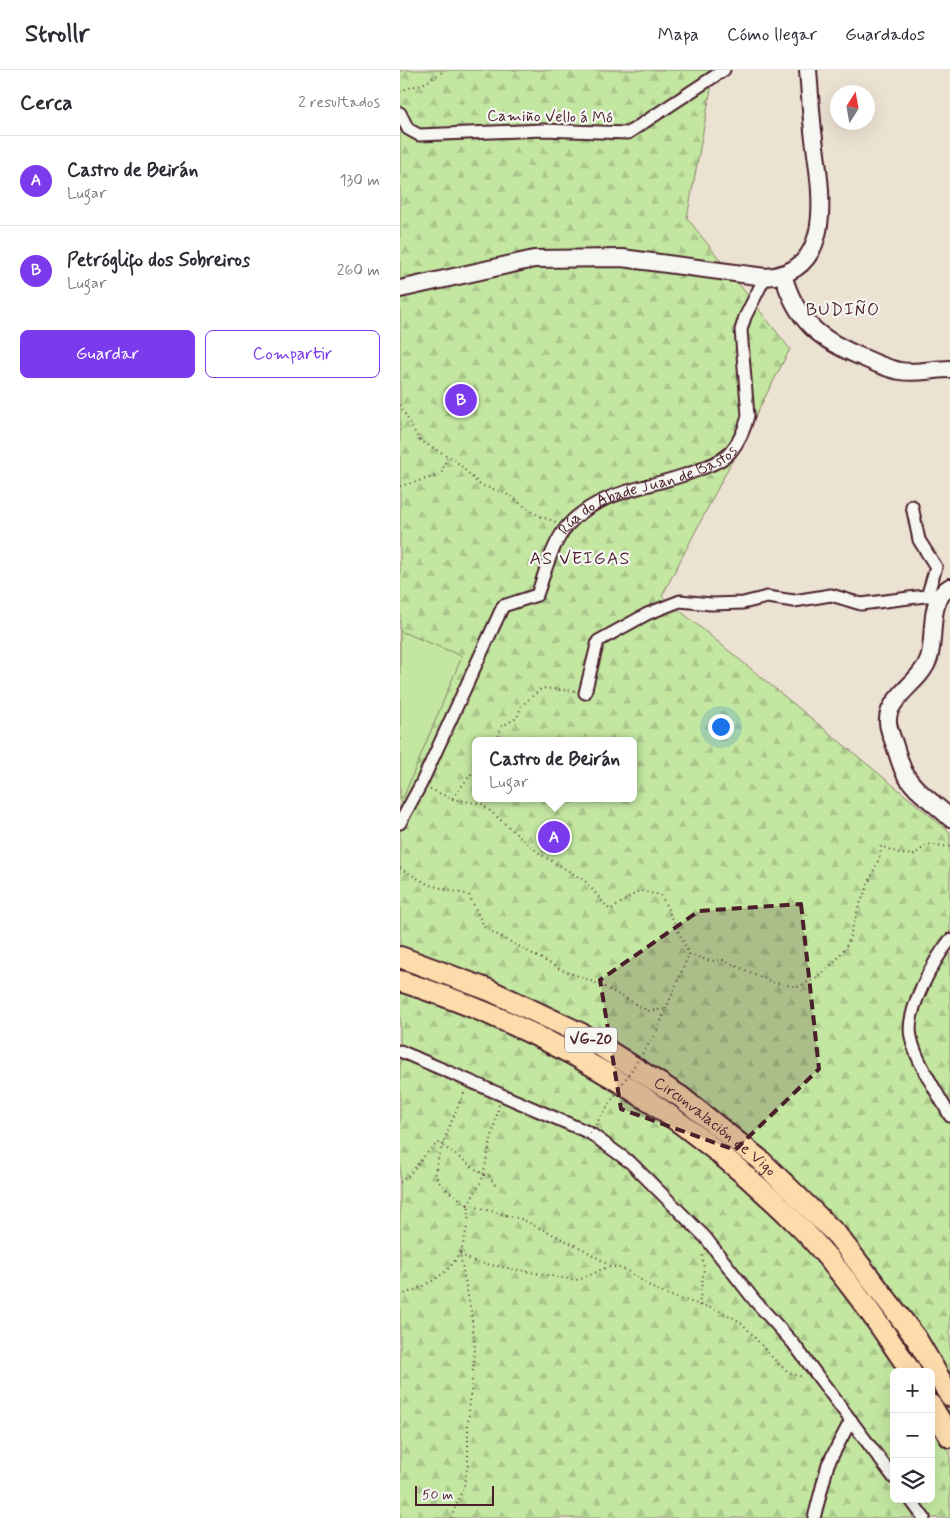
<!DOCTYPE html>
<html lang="es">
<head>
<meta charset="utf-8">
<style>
  body { margin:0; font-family:Mynerve,sans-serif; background:#f2f2f3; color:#2b2b33 }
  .controls { position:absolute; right:15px; bottom:15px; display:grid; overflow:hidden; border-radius:8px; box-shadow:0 5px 20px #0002 }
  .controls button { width:45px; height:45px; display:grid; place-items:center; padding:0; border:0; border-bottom:1px solid #e1e1e2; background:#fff; color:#2b2b33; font:25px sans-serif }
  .compass { position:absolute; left:430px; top:15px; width:45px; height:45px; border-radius:50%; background:#fff; box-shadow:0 5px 20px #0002; rotate:11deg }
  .scale { position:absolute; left:15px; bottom:12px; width:79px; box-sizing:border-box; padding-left:5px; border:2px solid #4a1f2b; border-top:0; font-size:14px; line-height:18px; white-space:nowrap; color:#4a1f2b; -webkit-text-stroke:4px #f6f6f2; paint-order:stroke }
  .you { position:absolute; left:320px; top:656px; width:18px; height:18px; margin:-12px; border:4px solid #fff; border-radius:50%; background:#1a73e8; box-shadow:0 0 0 8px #1a73e833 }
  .badge { display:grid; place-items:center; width:32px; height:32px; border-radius:50%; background:#7c3aed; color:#fff; font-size:16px; font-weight:700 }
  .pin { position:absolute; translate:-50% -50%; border:2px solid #fff; box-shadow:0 1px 5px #0006 }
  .popup { position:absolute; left:72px; top:667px; width:165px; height:65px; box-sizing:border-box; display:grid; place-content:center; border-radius:8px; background:#fff; filter:drop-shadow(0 1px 4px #0005); font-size:16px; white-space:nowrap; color:#7c7c81 }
  .popup b { font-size:19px; color:#2b2b33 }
  .popup::after { content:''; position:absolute; left:50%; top:100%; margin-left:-10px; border:10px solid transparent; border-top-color:#fff }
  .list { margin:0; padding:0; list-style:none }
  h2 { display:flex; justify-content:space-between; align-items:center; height:65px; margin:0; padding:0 20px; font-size:21px }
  h2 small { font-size:16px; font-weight:400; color:#7c7c81 }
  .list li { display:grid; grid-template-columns:32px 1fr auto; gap:15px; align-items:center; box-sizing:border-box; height:90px; padding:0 20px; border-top:1px solid #e1e1e2 }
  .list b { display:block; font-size:19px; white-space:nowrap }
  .list p { margin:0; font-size:16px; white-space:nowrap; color:#7c7c81 }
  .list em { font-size:16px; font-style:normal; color:#7c7c81 }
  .actions { display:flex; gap:10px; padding:15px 20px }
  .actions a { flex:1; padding:11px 0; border:1px solid #7c3aed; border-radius:8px; text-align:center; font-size:18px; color:#7c3aed }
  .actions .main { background:#7c3aed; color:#fff }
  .icon { flex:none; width:28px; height:28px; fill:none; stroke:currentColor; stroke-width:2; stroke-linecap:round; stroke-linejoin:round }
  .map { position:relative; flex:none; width:550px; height:1448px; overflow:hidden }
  header { display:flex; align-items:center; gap:30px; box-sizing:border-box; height:70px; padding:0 25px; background:#fff; border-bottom:1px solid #e1e1e2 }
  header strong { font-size:24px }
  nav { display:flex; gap:28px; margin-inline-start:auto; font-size:18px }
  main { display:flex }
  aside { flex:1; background:#fff }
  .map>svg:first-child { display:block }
</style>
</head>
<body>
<header>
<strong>Strollr</strong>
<nav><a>Mapa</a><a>Cómo llegar</a><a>Guardados</a></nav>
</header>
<main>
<aside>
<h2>Cerca<small>2 resultados</small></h2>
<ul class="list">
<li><span class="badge">A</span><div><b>Castro de Beirán</b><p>Lugar</p></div><em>130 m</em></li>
<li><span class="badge">B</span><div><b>Petróglifo dos Sobreiros</b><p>Lugar</p></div><em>260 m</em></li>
</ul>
<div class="actions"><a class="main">Guardar</a><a>Compartir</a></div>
</aside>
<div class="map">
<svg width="550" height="1448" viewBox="0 0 550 1448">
  <defs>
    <pattern id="forest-firs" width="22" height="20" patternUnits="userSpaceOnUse" patternTransform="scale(1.25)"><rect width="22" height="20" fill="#c3e7a1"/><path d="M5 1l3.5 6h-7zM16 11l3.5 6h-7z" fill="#a9c68b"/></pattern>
  </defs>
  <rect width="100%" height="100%" fill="#ece2d2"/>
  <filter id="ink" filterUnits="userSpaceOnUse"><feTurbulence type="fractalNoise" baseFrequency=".02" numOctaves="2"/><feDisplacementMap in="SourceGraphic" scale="10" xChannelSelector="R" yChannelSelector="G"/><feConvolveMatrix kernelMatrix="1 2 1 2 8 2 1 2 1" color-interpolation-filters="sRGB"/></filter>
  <g filter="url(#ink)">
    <path fill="url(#forest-firs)" stroke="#868366" fill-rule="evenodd" d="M 0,0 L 328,0 L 313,8 L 287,148 L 390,279 L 262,526 L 550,762 L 550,1448 L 0,1448 ZM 75,671 L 233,671 L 233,728 L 75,728 ZM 494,1302 L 531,1302 L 531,1429 L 494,1429 Z"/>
    <path fill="#c3e7a1" stroke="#868366" d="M 0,561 L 62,586 L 3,728 L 0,727 Z"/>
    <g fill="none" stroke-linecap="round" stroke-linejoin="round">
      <defs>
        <g id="street">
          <path d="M 0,43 L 8,59 L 19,65 L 143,60 L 228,63 L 324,0"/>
          <path d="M 512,436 L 519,470 L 536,497 L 529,520 L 531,527"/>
          <path d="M 185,623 L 198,571 L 247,544 L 280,531 L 311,534 L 343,533 L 367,527 L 394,531 L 431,525 L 461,534 L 541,524"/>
          <path id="s1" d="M 0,753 L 21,714 L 103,536 L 137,525 C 145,503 152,473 168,455 C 202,417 259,418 303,398 C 313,394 326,389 332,380 C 340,370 345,358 348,346 L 341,260 L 345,247 L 365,207"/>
          <path d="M 550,870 C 534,890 505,941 511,967 C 515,990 539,1025 550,1046"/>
          <path d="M 0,981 L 190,1063 L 231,1093 L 305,1167 L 355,1231 L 393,1273 L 494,1408"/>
          <path d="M 510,1429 L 524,1448"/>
          <path d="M 414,1448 L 428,1394 L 451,1350"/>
        </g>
        <g id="secondary">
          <path d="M 383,204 C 396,252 420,270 464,288 C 475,293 488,299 500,301 C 517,304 533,299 550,299"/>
          <path d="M 0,219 L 134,189 L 222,188 L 365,207 C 438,203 420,116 414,69 C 411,46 410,23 408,0"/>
          <path d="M 550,517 C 527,530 536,566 529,588 C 522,609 499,620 490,640 C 485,651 490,662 494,673 C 497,682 500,693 504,702 C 514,721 535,733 550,748"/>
        </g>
        <g id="highway">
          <path id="s2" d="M 0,887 L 89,920 L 180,963 L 281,1027 L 360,1090 L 437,1165 L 516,1268 L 550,1326"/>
          <path d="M 0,911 C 155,960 290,1044 404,1161 C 444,1203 479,1253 511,1302"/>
          <path d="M 531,1335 L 550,1367"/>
        </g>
      </defs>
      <use href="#street" stroke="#4a1f2b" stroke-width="15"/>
      <use href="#secondary" stroke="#4a1f2b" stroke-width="20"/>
      <use href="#highway" stroke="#4a1f2b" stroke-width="24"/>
      <g stroke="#4a1f2b" stroke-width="2" stroke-dasharray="1 4" stroke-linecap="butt">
        <path d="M 0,21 L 27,12 L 45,0"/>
        <path d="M 0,335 L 19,370 L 55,390 L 80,415 L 105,423 L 139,446 L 156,452"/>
        <path d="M 0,416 L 41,405 L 47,386"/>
        <path d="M 97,671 L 102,656 L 117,648 L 121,636 L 142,618 L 176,621"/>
        <path d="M 30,719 L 52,729 L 75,699"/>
        <path d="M 52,729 L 82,734 L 140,784 L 184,810 L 210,840 L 239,821 L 261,825 L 289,884 L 310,891 L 323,890 L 372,912 L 397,917 L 415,909 L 436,891 L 448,873 L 458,839 L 480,786 L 481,776 L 501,784 L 514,785 L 528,774 L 550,777"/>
        <path d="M 0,798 L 29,815 L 69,825 L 85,858 L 160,899 L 201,915 L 248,941 L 266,939 L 256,963"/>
        <path d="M 266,939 L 289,884"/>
        <path d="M 99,1035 L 82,1110 L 68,1135 L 121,1149 L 183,1179 L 209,1195"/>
        <path d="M 43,1076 L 84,1105 L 89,1106 L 95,1115"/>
        <path d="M 0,1112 C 15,1104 29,1072 44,1072"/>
        <path d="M 60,1184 L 75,1192 L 174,1210 C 189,1209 201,1196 213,1197 C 230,1198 239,1210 253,1218 C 280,1233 316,1234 341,1253 C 356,1265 383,1309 403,1306"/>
        <path d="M 0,1225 C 21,1219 49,1205 59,1184 C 63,1178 64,1169 66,1162 C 68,1153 70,1144 68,1135 C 58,1127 41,1119 36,1106 C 32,1095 58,1034 65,1022"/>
        <path d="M 299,1236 L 304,1199 L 302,1182"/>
        <path d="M 51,1448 L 64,1416 L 68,1393 L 68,1353 L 75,1279 L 71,1241 L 60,1184"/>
      </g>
      <use href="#street" stroke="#f6f6f2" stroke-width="11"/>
      <use href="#secondary" stroke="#f6f6f2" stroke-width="16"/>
      <use href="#highway" stroke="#fddcac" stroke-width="20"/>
      <path stroke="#4a1f2b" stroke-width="2" stroke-dasharray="1 4" stroke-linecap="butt" d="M 190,1063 L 256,963"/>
    </g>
  </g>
  <path fill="#4a1f2b" fill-opacity="0.2" stroke="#4a1f2b" stroke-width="4" stroke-dasharray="10 6" stroke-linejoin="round" d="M 401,834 L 419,999 L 335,1080 L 221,1039 L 200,910 L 299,841 Z"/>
  <g text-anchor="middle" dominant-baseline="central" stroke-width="4.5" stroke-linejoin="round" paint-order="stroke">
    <rect fill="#f6f6f2" stroke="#7e6067" stroke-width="1" x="165" y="957.5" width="52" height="25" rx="4"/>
    <g font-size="15" font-weight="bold" fill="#4a1f2b">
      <text x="191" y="970">VG-20</text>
    </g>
    <g font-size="16" fill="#4a1f2b" stroke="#f6f6f2">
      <text transform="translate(150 47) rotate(1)">Camiño Vello á Mó</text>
      <text stroke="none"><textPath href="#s1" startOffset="441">Rúa do Abade Juan de Bastos</textPath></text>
      <text stroke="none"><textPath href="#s2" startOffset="360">Circunvalación de Vigo</textPath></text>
    </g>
    <g font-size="18" letter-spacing="1" fill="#4a1f2b" stroke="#f6f6f2">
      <text x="443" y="240">BUDIÑO</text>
      <text x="180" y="489">AS VEIGAS</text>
    </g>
  </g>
</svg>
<div class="controls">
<button>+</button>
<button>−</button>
<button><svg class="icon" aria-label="layers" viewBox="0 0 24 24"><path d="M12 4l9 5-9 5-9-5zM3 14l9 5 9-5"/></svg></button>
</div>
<svg class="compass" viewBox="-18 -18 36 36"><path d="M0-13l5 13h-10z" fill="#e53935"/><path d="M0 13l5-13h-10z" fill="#7c7c81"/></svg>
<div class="scale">50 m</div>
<div class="you"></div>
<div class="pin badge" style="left:154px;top:767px">A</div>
<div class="popup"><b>Castro de Beirán</b>Lugar</div>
<div class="pin badge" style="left:61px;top:330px">B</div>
</div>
</main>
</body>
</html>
